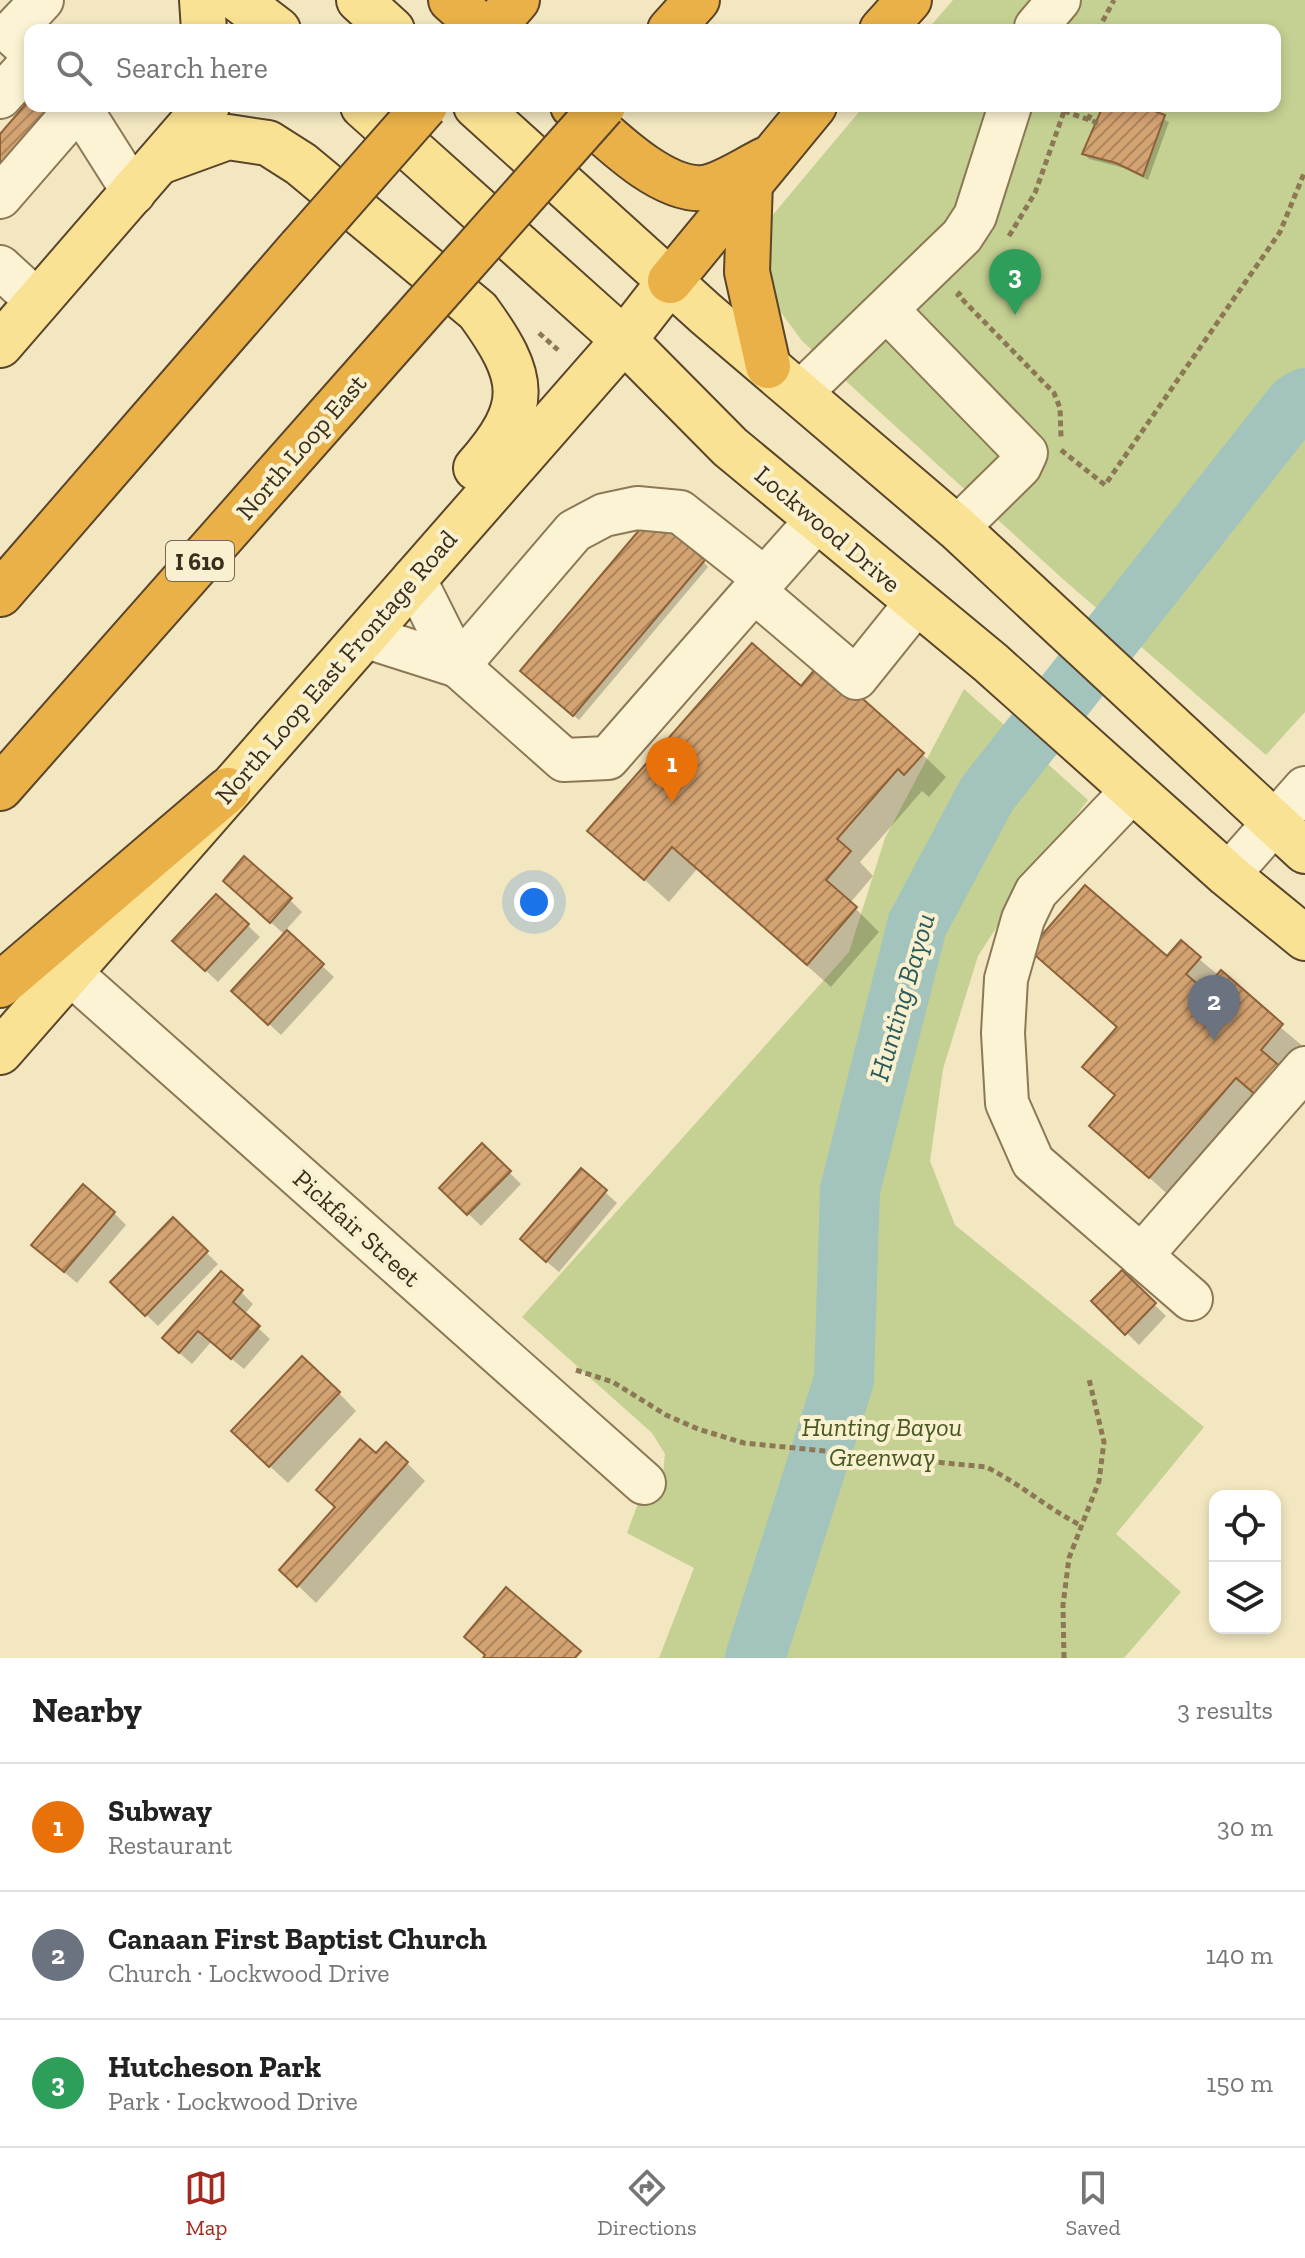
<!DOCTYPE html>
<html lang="en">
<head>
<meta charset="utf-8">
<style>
  body { margin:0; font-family:"Zilla Slab",serif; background:#f6f6f6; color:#222 }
  .controls { position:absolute; right:24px; bottom:24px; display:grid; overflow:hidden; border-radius:16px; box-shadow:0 4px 12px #0003 }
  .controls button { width:72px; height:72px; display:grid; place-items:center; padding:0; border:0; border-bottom:2px solid #e0e0e0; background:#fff; color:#222; font:40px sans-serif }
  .you { position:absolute; left:534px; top:902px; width:28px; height:28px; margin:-20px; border:6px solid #fff; border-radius:50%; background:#1a73e8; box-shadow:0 0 0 12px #1a73e833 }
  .badge { display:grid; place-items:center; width:52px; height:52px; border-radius:50%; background:#a22a20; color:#fff; font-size:26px; font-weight:700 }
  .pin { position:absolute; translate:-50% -66px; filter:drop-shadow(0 2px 4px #0008) }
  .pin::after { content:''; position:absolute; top:42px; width:28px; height:24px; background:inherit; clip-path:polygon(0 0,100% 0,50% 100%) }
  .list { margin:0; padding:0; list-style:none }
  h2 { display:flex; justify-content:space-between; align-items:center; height:104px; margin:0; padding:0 32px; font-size:34px }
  h2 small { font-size:26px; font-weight:400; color:#767676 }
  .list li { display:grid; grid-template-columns:52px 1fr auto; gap:24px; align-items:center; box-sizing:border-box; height:128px; padding:0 32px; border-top:2px solid #e0e0e0 }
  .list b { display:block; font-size:30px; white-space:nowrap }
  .list p { margin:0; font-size:26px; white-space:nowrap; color:#767676 }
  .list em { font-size:26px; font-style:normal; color:#767676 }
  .icon { flex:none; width:44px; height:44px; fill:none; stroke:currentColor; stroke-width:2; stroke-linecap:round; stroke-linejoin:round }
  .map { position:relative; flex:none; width:1305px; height:1658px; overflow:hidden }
  .search { position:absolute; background:#fff; box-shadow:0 4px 12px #0003; left:24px; right:24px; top:24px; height:88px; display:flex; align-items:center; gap:20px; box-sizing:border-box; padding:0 28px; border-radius:16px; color:#767676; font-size:30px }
  .sheet { height:488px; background:#fff }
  nav { display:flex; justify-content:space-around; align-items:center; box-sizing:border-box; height:112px; border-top:2px solid #e0e0e0; background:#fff; font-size:22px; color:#767676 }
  nav a { display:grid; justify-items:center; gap:4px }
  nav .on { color:#a22a20 }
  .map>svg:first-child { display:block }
</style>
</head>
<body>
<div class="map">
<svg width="1305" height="1658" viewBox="0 0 1305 1658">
  <defs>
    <pattern id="building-hatch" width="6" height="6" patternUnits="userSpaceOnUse" patternTransform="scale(2)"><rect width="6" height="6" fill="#d4a372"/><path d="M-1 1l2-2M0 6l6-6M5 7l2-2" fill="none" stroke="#ad855d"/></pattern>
  </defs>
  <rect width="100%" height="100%" fill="#f2e7c0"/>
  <g fill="#c4d192">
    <path d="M 953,0 L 1305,0 L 1305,712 L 1266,755 L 1064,580 L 802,341 L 764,289 L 766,223 L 864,106 L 1275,106 L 1275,30 L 927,30 Z"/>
    <path d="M 964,689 L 1088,800 L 1027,880 L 978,956 L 943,1069 L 930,1161 L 955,1225 L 1204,1427 L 1116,1534 L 1181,1592 L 1124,1658 L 659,1658 L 694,1568 L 627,1533 L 637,1506 L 663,1474 L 665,1454 L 652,1433 L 522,1317 L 849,952 L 885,838 Z"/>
  </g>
  <g fill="#0003">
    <path d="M 1105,106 L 1136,106 L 1169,122 L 1148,180 L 1124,168 L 1089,159 L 1084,154 Z"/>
    <path d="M 703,561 L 708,567 L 579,720 L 528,676 Z"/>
    <path d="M 801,689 L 922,754 L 946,777 L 929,797 L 922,791 L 860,862 L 873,876 L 850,903 L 879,932 L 831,987 L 697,869 L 669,902 L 590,830 Z"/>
    <path d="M 237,892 L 290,900 L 302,912 L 285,931 L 334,977 L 281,1035 L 246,1003 L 285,935 Z"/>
    <path d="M 216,896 L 260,937 L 218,982 L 187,953 Z"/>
    <path d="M 1031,950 L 1199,959 L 1305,1048 L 1174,1200 L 1092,1126 L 1116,1097 L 1085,1067 L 1118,1028 Z"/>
    <path d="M 482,1146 L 521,1184 L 481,1226 L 442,1188 Z"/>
    <path d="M 581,1170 L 617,1203 L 559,1272 L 534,1251 Z"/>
    <path d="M 114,1213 L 126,1225 L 77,1283 L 46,1257 Z"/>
    <path d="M 173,1220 L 218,1264 L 158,1326 L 112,1282 Z"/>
    <path d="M 1122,1273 L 1166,1316 L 1139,1345 L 1094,1301 Z"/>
    <path d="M 241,1292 L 253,1304 L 244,1315 L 270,1339 L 244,1369 L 211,1342 L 192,1364 L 176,1350 Z"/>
    <path d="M 339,1393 L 356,1411 L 288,1483 L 251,1449 Z"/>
    <path d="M 376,1456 L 407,1463 L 425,1481 L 316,1603 L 282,1570 L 337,1508 Z"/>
  </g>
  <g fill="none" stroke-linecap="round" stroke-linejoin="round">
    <path stroke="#a3c4bd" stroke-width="60" d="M 755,1658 L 844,1380 L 850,1190 L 917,925 L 987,794 L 1295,404 L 1305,398"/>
  </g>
  <g fill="url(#building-hatch)" stroke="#8e6239" stroke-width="2">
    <path d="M 30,99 L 30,106 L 60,106 L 0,180 L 0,134 Z"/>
    <path d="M 1103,106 L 1142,106 L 1165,115 L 1143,176 L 1116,163 L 1082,154 Z"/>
    <path d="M 652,515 L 705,560 L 573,716 L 520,671 Z"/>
    <path d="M 752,643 L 801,686 L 821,662 L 924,753 L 904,775 L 898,769 L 837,839 L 851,851 L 826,880 L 857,907 L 807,965 L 672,847 L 644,880 L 587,831 Z"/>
    <path d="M 244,856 L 292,898 L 270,923 L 223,881 Z"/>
    <path d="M 1085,885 L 1167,956 L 1181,940 L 1201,957 L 1186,974 L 1204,990 L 1221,970 L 1283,1024 L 1261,1050 L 1282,1068 L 1257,1096 L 1236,1078 L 1149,1178 L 1089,1126 L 1115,1095 L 1082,1067 L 1117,1027 L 1029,950 Z"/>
    <path d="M 216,894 L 249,924 L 205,971 L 172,941 Z"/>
    <path d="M 287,930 L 324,964 L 268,1025 L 231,991 Z"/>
    <path d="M 482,1143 L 511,1171 L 467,1215 L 439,1188 Z"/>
    <path d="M 581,1168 L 607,1190 L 546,1262 L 520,1239 Z"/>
    <path d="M 83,1184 L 115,1212 L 64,1272 L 31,1245 Z"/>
    <path d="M 173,1217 L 208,1251 L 145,1316 L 110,1282 Z"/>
    <path d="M 1122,1270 L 1156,1303 L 1125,1335 L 1091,1301 Z"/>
    <path d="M 221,1271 L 243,1290 L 233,1302 L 260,1326 L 231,1359 L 198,1331 L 179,1353 L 162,1338 Z"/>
    <path d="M 302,1356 L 340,1392 L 269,1467 L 231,1431 Z"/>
    <path d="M 360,1439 L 376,1453 L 386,1442 L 408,1462 L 297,1587 L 279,1570 L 335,1507 L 316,1490 Z"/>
    <path d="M 506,1587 L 581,1651 L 575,1658 L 483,1658 L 485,1655 L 464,1637 Z"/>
  </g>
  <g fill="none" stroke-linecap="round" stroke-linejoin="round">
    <defs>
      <g id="minor">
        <path d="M 1036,27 L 1059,0"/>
        <path d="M 30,50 L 11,33 L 42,0"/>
        <path d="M 0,97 L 30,64"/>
        <path d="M 0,197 L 79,106 L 134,193"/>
        <path d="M 0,267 L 38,302"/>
        <path d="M 887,310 L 1026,453 L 1020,466 L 957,528"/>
        <path d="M 800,393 L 962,236 L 975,216 L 1010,106"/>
        <path d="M 817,520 L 754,591 L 856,678 L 917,602"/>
        <path d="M 414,578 L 458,666 L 564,760 L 608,758 L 754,591"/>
        <path d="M 364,636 L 458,666"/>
        <path d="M 458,666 L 574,531 L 604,515 L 637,508 L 680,512 L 765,579"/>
        <path d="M 1133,790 L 1036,892 L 1023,919 L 1006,979 L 1003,1033 L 1007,1103 L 1033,1162 L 1191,1299"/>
        <path d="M 1228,875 L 1305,788"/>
        <path d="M 70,973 L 644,1483"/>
        <path d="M 1141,1256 L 1305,1068"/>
      </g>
      <g id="major">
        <path d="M 202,0 L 204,30"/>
        <path d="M 239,0 L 278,30"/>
        <path d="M 359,0 L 392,30"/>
        <path d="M 363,106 L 624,340 L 730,447 L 991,663 L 1228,875 L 1305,938"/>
        <path d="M 476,106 L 706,314 L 957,528 L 1305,851"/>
        <path d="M 162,161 L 228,137 L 268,143 L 301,164 L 478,311 C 526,377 531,406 476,468"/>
        <path d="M 0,345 L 207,106"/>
        <path d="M 0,1052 L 624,340 L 670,281"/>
      </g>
      <g id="highway">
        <path d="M 451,0 L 485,30"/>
        <path d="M 491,30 L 517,0"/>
        <path d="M 670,30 L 697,0"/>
        <path d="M 882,30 L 909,0"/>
        <path d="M 573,106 C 604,133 660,192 704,188 C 724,185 749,167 767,159"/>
        <path d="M 750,181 L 747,272 L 768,366"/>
        <path d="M 670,281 L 814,106"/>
        <path d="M 0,594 L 300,248"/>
        <path d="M 0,788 L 400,335"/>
        <path d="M 0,985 L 228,790"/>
      </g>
    </defs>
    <use href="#minor" stroke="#8d7856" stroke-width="46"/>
    <use href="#major" stroke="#5a452b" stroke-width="48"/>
    <use href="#highway" stroke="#5a452b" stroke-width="48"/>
    <g stroke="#8d7856" stroke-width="5" stroke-dasharray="6 4" stroke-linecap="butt">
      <path d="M 1098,30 L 1114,0"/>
      <path d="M 1064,111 L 1098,123"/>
      <path d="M 1088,120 L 1094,106"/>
      <path d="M 1009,236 L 1035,193 L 1066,106"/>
      <path d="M 961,292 L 958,295 L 1054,393 L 1060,408 L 1061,437"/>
      <path d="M 539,333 L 558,350"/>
      <path d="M 1061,450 L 1105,485 L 1280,232 L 1305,171"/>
      <path d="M 576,1370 L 613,1382 L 666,1415 L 698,1429 L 744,1443 L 986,1467 C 1021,1484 1048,1509 1082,1526"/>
      <path d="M 1064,1658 L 1063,1605 L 1069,1558 L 1099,1481 L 1104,1442 L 1089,1379"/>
    </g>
    <use href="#minor" stroke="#fcf3d4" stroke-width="42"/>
    <use href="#major" stroke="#f9e293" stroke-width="44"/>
    <use href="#highway" stroke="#eab148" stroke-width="44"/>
    <defs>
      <g id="highway-bridge">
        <path d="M 300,248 L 425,106"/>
        <path d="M 400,335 L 603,106"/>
      </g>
    </defs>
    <use href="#highway-bridge" stroke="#5a452b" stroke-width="48" stroke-linecap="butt"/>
    <use href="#highway-bridge" stroke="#eab148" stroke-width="44"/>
  </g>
  <g text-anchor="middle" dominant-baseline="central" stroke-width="8" stroke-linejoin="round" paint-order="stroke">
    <rect fill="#f9f0d0" stroke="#746852" stroke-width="2" x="166" y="541" width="68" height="40" rx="6"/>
    <g font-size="24" font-weight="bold" fill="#3b2e1c">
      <text x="200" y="561">I 610</text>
    </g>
    <g font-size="26" fill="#3b2e1c" stroke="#f9f0d0">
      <text transform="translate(301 447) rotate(-49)">North Loop East</text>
      <text transform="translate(828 529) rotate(40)">Lockwood Drive</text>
      <text transform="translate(336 667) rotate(-49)">North Loop East Frontage Road</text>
      <text transform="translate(357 1228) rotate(42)">Pickfair Street</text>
    </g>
    <g font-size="26" font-style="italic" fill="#465920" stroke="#f9f0d0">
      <text x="882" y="1427">Hunting Bayou<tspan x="882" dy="30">Greenway</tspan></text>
    </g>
    <g font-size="28" font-style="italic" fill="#295b5c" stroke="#f9f0d0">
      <text transform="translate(902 997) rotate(-74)">Hunting Bayou</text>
    </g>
  </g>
</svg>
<div class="controls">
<button><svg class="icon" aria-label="locate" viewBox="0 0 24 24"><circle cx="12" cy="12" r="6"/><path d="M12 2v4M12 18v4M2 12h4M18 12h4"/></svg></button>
<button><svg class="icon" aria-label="layers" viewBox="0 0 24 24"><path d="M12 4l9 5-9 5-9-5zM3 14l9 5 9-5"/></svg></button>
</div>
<div class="you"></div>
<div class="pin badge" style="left:672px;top:803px;background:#e8710a">1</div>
<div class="pin badge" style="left:1214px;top:1041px;background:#6b7280">2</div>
<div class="pin badge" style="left:1015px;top:315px;background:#2e9e5b">3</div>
<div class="search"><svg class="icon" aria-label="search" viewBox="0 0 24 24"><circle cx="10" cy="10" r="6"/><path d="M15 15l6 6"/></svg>Search here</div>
</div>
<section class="sheet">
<h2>Nearby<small>3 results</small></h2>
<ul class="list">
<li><span class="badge" style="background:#e8710a">1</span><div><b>Subway</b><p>Restaurant</p></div><em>30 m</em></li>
<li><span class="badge" style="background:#6b7280">2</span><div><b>Canaan First Baptist Church</b><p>Church · Lockwood Drive</p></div><em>140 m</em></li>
<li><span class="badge" style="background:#2e9e5b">3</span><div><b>Hutcheson Park</b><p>Park · Lockwood Drive</p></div><em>150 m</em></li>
</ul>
</section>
<nav>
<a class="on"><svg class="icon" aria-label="map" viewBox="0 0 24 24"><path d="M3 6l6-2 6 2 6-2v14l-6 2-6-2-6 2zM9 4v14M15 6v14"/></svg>Map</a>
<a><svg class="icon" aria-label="directions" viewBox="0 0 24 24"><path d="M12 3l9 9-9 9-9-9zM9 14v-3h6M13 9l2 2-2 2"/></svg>Directions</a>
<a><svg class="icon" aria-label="saved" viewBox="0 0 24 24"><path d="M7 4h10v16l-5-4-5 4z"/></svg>Saved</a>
</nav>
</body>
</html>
